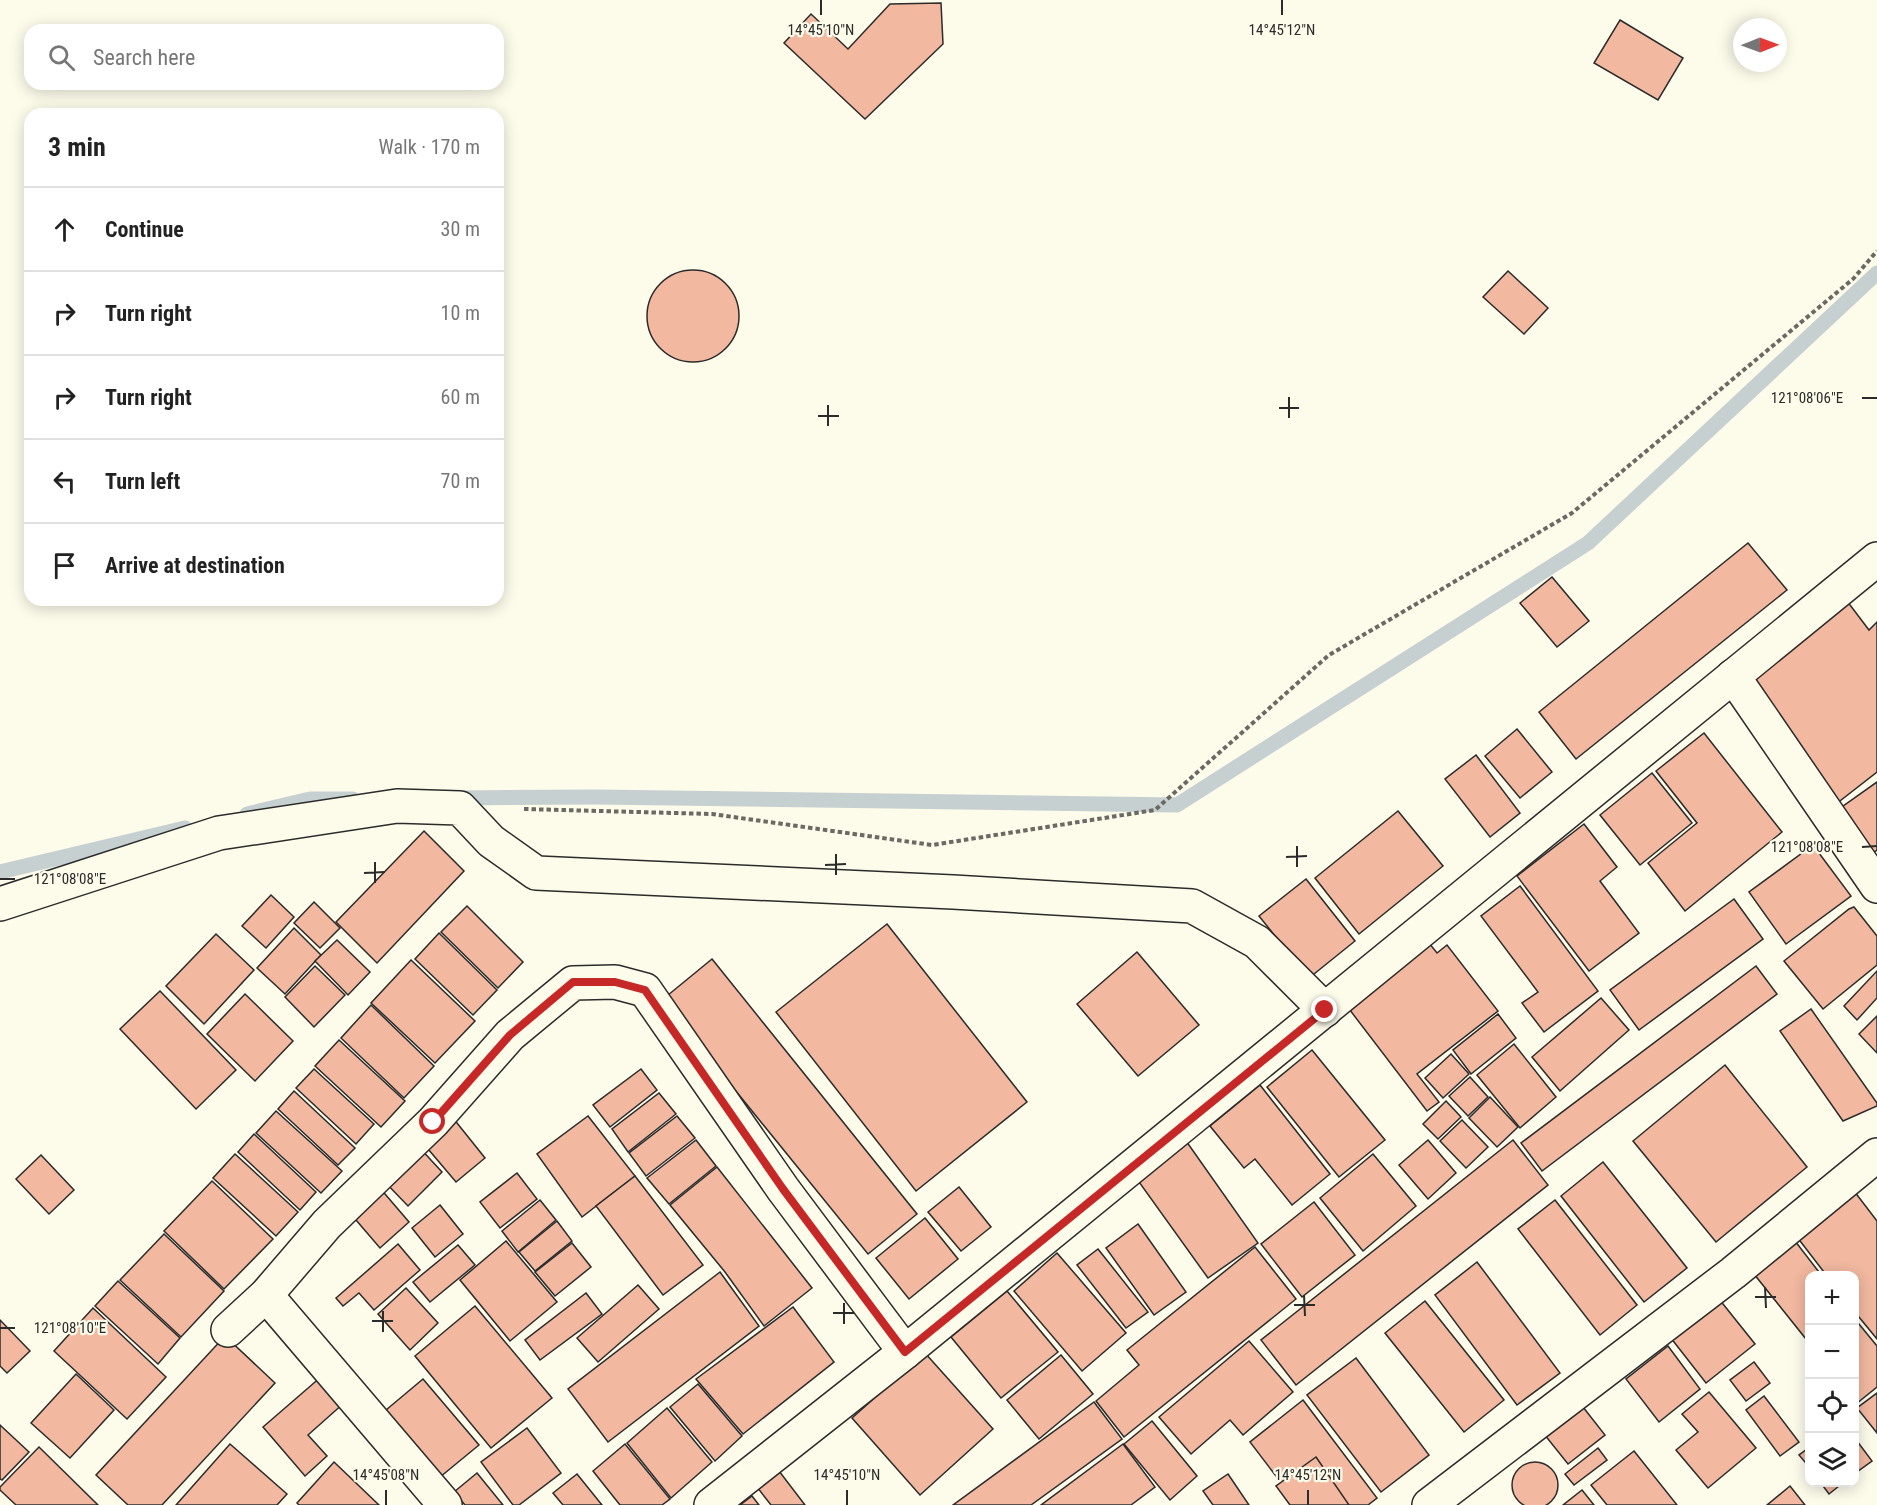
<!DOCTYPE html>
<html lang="en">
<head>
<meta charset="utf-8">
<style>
  body { margin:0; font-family:"Roboto Condensed",sans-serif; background:#f2f2f2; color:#222 }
  .controls { position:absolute; right:18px; bottom:18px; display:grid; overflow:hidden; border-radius:12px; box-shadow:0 3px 15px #0003 }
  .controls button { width:54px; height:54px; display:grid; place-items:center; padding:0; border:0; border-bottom:2px solid #e0e0e0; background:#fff; color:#222; font:30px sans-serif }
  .compass { position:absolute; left:1733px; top:18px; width:54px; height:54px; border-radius:50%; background:#fff; box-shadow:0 3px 15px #0003; rotate:89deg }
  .stop { position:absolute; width:18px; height:18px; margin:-14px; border:4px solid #c62828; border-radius:50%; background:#fff }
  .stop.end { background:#c62828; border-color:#fff; box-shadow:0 2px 6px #0008 }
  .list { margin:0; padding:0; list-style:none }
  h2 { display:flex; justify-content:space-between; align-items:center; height:78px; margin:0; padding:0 24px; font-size:26px }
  h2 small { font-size:20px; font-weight:400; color:#767676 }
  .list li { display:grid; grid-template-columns:39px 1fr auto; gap:18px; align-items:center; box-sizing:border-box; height:84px; padding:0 24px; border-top:2px solid #e0e0e0 }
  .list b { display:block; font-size:22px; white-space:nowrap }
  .list em { font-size:20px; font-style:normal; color:#767676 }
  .icon { flex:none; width:33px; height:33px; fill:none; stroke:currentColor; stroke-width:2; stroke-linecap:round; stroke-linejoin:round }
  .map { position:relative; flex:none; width:1877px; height:1505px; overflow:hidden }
  .search { position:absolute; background:#fff; box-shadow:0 3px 15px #0003; left:24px; top:24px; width:480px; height:66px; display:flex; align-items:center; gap:15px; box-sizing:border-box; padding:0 21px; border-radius:18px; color:#767676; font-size:22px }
  .panel { position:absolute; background:#fff; box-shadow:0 3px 15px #0003; left:24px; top:108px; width:480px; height:498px; border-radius:18px }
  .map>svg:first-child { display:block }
</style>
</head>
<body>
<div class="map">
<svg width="1877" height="1505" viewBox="0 0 1877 1505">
  <rect width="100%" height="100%" fill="#fdfbea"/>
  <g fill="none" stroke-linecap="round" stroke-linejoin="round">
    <g stroke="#c7d0d0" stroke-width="15">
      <path d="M 455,798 L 596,797 L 1177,805 L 1588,543 L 1877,273"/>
      <path d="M 247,814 L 310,799 L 353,799"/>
      <path d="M 0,872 L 185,828"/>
    </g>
  </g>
  <g fill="#f2b8a0" stroke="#2b2b2b" stroke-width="1.5">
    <path d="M 941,3 L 943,44 L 865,119 L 784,43 L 811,14 L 848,49 L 890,4 Z"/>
    <path d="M 1620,20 L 1683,58 L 1658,100 L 1594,63 Z"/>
    <circle cx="693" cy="316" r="46"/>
    <path d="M 1508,271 L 1548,308 L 1524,334 L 1483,297 Z"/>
    <path d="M 1748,543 L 1787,590 L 1576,759 L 1539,712 Z"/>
    <path d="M 1552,577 L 1589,621 L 1557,647 L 1520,603 Z"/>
    <path d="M 1847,601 L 1869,630 L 1877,622 L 1877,772 L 1836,804 L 1743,682 Z"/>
    <path d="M 1517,729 L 1552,772 L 1520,798 L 1485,756 Z"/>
    <path d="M 1704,733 L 1782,832 L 1685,911 L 1648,863 L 1697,823 L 1656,771 Z"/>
    <path d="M 1476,755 L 1520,813 L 1490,837 L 1445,779 Z"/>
    <path d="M 1652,773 L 1692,823 L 1640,865 L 1600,815 Z"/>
    <path d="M 1877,782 L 1877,850 L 1870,855 L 1839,809 Z"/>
    <path d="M 1398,811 L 1443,866 L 1359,934 L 1315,878 Z"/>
    <path d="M 1584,824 L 1617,867 L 1600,881 L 1639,933 L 1589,971 L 1517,876 Z"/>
    <path d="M 424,831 L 464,871 L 377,963 L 336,922 Z"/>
    <path d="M 1813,845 L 1851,896 L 1786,944 L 1749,892 Z"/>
    <path d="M 1306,879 L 1355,941 L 1309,978 L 1259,916 Z"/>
    <path d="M 1520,886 L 1598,991 L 1544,1032 L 1522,1003 L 1538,992 L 1481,916 Z"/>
    <path d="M 271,895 L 294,917 L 266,948 L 242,926 Z"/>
    <path d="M 1734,899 L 1763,939 L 1639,1030 L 1610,990 Z"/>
    <path d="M 314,902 L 340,928 L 320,948 L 294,923 Z"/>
    <path d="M 467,906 L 523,962 L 498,988 L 441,932 Z"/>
    <path d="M 1854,907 L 1877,936 L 1877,965 L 1823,1009 L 1784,961 L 1849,909 Z"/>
    <path d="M 887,924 L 1027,1102 L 916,1191 L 776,1012 Z"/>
    <path d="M 294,928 L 321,955 L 285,994 L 257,968 Z"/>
    <path d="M 439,933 L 497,990 L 473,1015 L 415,959 Z"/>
    <path d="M 216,934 L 254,970 L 204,1024 L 166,986 Z"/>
    <path d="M 1425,938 L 1437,953 L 1447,945 L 1498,1011 L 1417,1074 L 1439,1102 L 1427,1111 L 1343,1001 Z"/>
    <path d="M 337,940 L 370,972 L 348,995 L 315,961 Z"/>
    <path d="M 1137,952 L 1199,1025 L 1138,1076 L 1077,1004 Z"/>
    <path d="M 712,959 L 917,1214 L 868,1254 L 662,1000 Z"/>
    <path d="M 411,960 L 475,1021 L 435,1063 L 371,1003 Z"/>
    <path d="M 315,966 L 345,995 L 314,1027 L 285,997 Z"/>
    <path d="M 1756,966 L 1777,994 L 1542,1171 L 1521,1143 Z"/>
    <path d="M 1877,971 L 1877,998 L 1857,1020 L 1844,1006 Z"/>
    <path d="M 160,991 L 236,1070 L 196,1109 L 120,1029 Z"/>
    <path d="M 245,994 L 293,1041 L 255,1081 L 207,1034 Z"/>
    <path d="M 1601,998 L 1629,1030 L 1560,1091 L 1532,1057 Z"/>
    <path d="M 371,1005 L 434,1066 L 404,1098 L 341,1038 Z"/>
    <path d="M 1811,1009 L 1877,1103 L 1877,1106 L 1843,1121 L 1780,1031 Z"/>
    <path d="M 1498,1014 L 1516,1038 L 1471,1074 L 1453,1050 Z"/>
    <path d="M 1877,1016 L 1877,1053 L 1859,1034 Z"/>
    <path d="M 339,1040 L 405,1101 L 381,1127 L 315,1066 Z"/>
    <path d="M 1514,1044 L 1556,1097 L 1520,1128 L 1477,1075 Z"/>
    <path d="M 1312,1050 L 1385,1140 L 1339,1177 L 1267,1087 Z"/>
    <path d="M 1451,1054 L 1469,1074 L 1443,1098 L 1425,1078 Z"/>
    <path d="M 1725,1065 L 1807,1167 L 1716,1242 L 1633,1141 Z"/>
    <path d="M 314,1069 L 374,1124 L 356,1144 L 296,1088 Z"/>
    <path d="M 641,1069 L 657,1090 L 610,1127 L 593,1105 Z"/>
    <path d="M 1470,1077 L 1488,1097 L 1468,1116 L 1449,1096 Z"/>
    <path d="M 1260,1085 L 1330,1174 L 1292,1205 L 1255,1159 L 1244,1168 L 1210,1126 Z"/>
    <path d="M 294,1091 L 355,1148 L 338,1165 L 278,1109 Z"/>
    <path d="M 659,1093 L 676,1114 L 628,1152 L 612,1129 Z"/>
    <path d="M 1490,1097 L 1518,1127 L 1497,1147 L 1469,1118 Z"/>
    <path d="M 1446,1101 L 1461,1117 L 1438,1139 L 1423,1124 Z"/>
    <path d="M 276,1111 L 342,1171 L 321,1193 L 256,1133 Z"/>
    <path d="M 588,1116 L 635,1176 L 582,1217 L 537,1154 Z"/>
    <path d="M 677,1116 L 695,1138 L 646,1176 L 629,1153 Z"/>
    <path d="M 453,1118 L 485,1158 L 456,1182 L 423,1143 Z"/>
    <path d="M 1462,1120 L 1488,1147 L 1466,1168 L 1440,1141 Z"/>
    <path d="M 254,1134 L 316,1192 L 300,1210 L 238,1152 Z"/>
    <path d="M 1184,1138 L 1258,1243 L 1208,1278 L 1134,1175 Z"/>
    <path d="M 696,1140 L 716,1166 L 669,1204 L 647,1178 Z"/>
    <path d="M 1428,1140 L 1456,1173 L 1428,1199 L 1399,1165 Z"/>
    <path d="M 1513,1140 L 1548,1185 L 1296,1385 L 1261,1340 Z"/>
    <path d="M 418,1146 L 442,1172 L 408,1206 L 383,1180 Z"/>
    <path d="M 235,1154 L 298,1212 L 276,1236 L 213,1178 Z"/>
    <path d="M 1373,1154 L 1416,1206 L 1363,1251 L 1320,1198 Z"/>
    <path d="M 41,1155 L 74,1190 L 49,1214 L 16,1179 Z"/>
    <path d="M 1603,1162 L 1687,1268 L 1644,1302 L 1561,1196 Z"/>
    <path d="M 717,1167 L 812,1288 L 764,1326 L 725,1272 L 670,1205 Z"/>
    <path d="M 517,1173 L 537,1199 L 500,1228 L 480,1202 Z"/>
    <path d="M 635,1176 L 703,1265 L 663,1295 L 596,1206 Z"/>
    <path d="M 212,1181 L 273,1239 L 224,1289 L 164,1231 Z"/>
    <path d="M 379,1187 L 409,1222 L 380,1248 L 350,1213 Z"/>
    <path d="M 959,1187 L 991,1227 L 961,1251 L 928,1212 Z"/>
    <path d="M 1851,1187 L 1877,1221 L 1877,1339 L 1854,1311 L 1854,1276 L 1827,1276 L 1794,1233 Z"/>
    <path d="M 540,1200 L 556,1220 L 518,1252 L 502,1231 Z"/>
    <path d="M 1555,1200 L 1637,1305 L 1600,1335 L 1518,1229 Z"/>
    <path d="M 1314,1202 L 1355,1255 L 1302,1297 L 1261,1244 Z"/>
    <path d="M 440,1205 L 463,1234 L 435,1257 L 412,1228 Z"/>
    <path d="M 925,1218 L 958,1259 L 909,1299 L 876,1258 Z"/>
    <path d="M 557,1221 L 572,1241 L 535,1271 L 519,1252 Z"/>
    <path d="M 1138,1224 L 1186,1292 L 1154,1315 L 1106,1248 Z"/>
    <path d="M 164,1234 L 224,1291 L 181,1337 L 120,1280 Z"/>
    <path d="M 506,1241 L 557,1302 L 510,1341 L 460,1280 Z"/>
    <path d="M 1795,1241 L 1822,1276 L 1810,1276 L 1810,1344 L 1754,1274 Z"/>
    <path d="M 572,1243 L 591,1267 L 555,1296 L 535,1272 Z"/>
    <path d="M 398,1244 L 420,1270 L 374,1310 L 359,1293 L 343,1306 L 336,1298 Z"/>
    <path d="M 458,1245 L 475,1265 L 430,1302 L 413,1282 Z"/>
    <path d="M 1255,1247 L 1296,1299 L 1124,1437 L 1096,1401 L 1139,1365 L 1127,1350 Z"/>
    <path d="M 1098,1249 L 1148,1312 L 1126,1328 L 1077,1265 Z"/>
    <path d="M 1057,1253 L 1126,1333 L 1082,1371 L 1014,1291 Z"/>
    <path d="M 1477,1262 L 1560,1373 L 1517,1405 L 1435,1295 Z"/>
    <path d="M 720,1272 L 759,1326 L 608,1442 L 568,1389 Z"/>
    <path d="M 118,1281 L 180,1338 L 158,1364 L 95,1306 Z"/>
    <path d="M 638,1285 L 659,1309 L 598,1362 L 577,1338 Z"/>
    <path d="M 406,1288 L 438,1323 L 410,1350 L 378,1314 Z"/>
    <path d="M 1007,1291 L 1058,1352 L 1001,1398 L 951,1337 Z"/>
    <path d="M 586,1293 L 602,1314 L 540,1360 L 525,1340 Z"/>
    <path d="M 1715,1294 L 1755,1344 L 1706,1383 L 1667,1333 Z"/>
    <path d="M 1425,1301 L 1504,1400 L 1464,1432 L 1385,1333 Z"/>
    <path d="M 475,1306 L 552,1398 L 491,1448 L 415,1356 Z"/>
    <path d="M 793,1307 L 834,1362 L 743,1434 L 696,1379 Z"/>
    <path d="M 93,1308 L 166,1377 L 127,1419 L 54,1351 Z"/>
    <path d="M 1854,1318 L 1877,1346 L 1877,1387 L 1856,1404 L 1854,1401 Z"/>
    <path d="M 0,1320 L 30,1351 L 7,1373 L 0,1366 Z"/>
    <path d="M 225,1336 L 275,1383 L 162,1505 L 128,1505 L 96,1475 Z"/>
    <path d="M 1249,1341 L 1293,1392 L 1243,1435 L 1230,1420 L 1191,1454 L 1159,1417 Z"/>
    <path d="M 1668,1346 L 1700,1389 L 1659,1422 L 1626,1379 Z"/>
    <path d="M 925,1353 L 993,1429 L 920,1495 L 852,1418 Z"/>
    <path d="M 1061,1355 L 1093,1394 L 1039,1439 L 1007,1400 Z"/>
    <path d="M 1356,1358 L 1429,1455 L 1381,1492 L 1307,1395 Z"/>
    <path d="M 1754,1362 L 1770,1383 L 1746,1401 L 1730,1380 Z"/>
    <path d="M 76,1374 L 114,1410 L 70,1458 L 31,1423 Z"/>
    <path d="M 322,1376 L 344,1403 L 308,1435 L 327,1456 L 305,1476 L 263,1427 Z"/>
    <path d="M 423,1379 L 479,1445 L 434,1482 L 380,1415 Z"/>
    <path d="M 698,1384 L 742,1436 L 715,1461 L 670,1407 Z"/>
    <path d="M 1709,1392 L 1756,1448 L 1708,1488 L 1676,1450 L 1698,1432 L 1682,1414 Z"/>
    <path d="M 1877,1393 L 1877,1433 L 1857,1408 Z"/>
    <path d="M 1764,1396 L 1799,1442 L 1780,1456 L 1746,1410 Z"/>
    <path d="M 1303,1400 L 1377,1498 L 1368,1505 L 1298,1505 L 1250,1442 Z"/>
    <path d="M 1094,1402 L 1122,1439 L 1031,1505 L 953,1505 Z"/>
    <path d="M 1583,1407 L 1605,1435 L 1568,1464 L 1540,1429 Z"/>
    <path d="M 667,1408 L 712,1462 L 671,1498 L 627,1443 Z"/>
    <path d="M 1152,1421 L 1197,1476 L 1170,1500 L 1124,1444 Z"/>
    <path d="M 0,1425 L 29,1452 L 2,1480 L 0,1479 Z"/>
    <path d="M 527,1428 L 561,1473 L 519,1505 L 513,1505 L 481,1462 Z"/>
    <path d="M 1854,1437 L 1872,1461 L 1854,1474 Z"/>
    <path d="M 230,1444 L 287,1494 L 277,1505 L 176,1505 Z"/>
    <path d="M 625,1444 L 670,1499 L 662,1505 L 620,1505 L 593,1471 Z"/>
    <path d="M 1123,1444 L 1155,1487 L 1131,1505 L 1041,1505 Z"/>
    <path d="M 39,1447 L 98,1505 L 16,1505 L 0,1490 L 0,1487 Z"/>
    <path d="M 1810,1447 L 1810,1468 L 1799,1455 Z"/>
    <path d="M 1598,1448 L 1607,1460 L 1574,1485 L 1565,1474 Z"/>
    <path d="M 1634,1451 L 1677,1505 L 1607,1505 L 1591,1485 Z"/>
    <path d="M 1316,1457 L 1349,1505 L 1290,1505 L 1276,1486 Z"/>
    <path d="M 334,1462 L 379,1505 L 299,1505 L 297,1503 Z"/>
    <circle cx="1535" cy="1485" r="23"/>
    <path d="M 779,1471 L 805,1505 L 771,1505 L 757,1487 Z"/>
    <path d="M 477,1473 L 503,1505 L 465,1505 L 454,1492 Z"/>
    <path d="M 577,1474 L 602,1505 L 563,1505 L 553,1493 Z"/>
    <path d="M 1228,1474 L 1249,1505 L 1213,1505 L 1203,1491 Z"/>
    <path d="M 1820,1482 L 1844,1482 L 1829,1494 Z"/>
    <path d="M 1790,1486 L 1805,1505 L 1767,1505 Z"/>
    <path d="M 1582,1490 L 1594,1505 L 1563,1505 Z"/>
    <path d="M 752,1496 L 759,1505 L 740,1505 Z"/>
  </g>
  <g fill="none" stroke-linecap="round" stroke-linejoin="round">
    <defs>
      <g id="street">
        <path d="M 1733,676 L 1877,886"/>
        <path d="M 0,904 L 219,833 L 397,806 L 460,808 L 491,841 L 536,873 L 953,892 L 1192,906 L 1257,942 L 1325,1010"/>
        <path d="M 266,1295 L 445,1505"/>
        <path d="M 228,1330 L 266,1295 L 327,1224 L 433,1122 L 510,1035 L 573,983 L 615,982 L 645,990 L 783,1189 L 905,1352"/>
        <path d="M 711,1505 L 905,1352 L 1877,559"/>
        <path d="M 1429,1505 L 1733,1273 L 1877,1155"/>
      </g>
    </defs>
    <use href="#street" stroke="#2b2b2b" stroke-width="36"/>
    <path stroke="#6a6964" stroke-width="4" stroke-dasharray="4.5 3" stroke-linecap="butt" d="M 524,809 L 712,814 L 932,845 L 1155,810 L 1329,655 L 1572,513 L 1853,279 L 1877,251"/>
    <use href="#street" stroke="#fdfbea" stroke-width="33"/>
  </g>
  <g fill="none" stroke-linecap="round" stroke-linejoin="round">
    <path stroke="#c62828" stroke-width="8" d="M 433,1122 L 510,1035 L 573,982 L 615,982 L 645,990 L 783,1189 L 905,1352 L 1325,1010"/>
  </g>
  <path fill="none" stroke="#2b2b2b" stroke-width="2" d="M 821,0 L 821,15M 1282,0 L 1282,15M 1289,397 L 1289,418M 1862,398 L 1877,398M 828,405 L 828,426M 1279,408 L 1299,408M 818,416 L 839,416M 1297,846 L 1297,867M 1862,847 L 1877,846M 836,854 L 836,875M 1286,857 L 1307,856M 375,862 L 375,883M 825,865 L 846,864M 364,873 L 385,872M 0,879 L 15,879M 1765,1287 L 1766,1308M 1304,1295 L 1305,1316M 1755,1297 L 1776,1297M 844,1303 L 844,1324M 1294,1305 L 1315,1305M 383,1311 L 383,1332M 833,1313 L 854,1313M 372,1321 L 393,1321M 0,1328 L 15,1328M 386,1490 L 386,1505M 847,1490 L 847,1505M 1308,1490 L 1308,1505"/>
  <g font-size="15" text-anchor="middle" fill="#2b2b2b" stroke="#fdfbea" stroke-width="4.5" stroke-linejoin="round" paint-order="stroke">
    <text x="821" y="35">14°45'10"N</text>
    <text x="1282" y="35">14°45'12"N</text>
    <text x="1807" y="403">121°08'06"E</text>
    <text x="1807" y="852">121°08'08"E</text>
    <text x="70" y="884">121°08'08"E</text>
    <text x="70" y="1333">121°08'10"E</text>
    <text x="386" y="1480">14°45'08"N</text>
    <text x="847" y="1480">14°45'10"N</text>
    <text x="1308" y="1480">14°45'12"N</text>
  </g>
</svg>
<div class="controls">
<button>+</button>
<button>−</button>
<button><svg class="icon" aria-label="locate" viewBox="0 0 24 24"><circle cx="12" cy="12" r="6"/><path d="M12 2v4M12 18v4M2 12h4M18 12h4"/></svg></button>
<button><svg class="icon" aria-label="layers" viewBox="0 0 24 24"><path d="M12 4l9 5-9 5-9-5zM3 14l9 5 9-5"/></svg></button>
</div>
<svg class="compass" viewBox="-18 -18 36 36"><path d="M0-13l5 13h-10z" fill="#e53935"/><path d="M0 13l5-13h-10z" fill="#767676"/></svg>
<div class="stop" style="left:433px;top:1122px"></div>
<div class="stop end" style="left:1325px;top:1010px"></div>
<div class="search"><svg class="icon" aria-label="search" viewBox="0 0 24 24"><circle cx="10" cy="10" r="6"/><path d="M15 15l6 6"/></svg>Search here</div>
<section class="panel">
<h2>3 min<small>Walk · 170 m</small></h2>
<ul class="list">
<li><svg class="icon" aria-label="ahead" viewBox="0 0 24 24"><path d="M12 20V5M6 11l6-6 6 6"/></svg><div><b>Continue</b></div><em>30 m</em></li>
<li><svg class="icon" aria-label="right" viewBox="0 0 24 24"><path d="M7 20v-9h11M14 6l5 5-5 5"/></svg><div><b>Turn right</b></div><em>10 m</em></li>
<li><svg class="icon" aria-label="right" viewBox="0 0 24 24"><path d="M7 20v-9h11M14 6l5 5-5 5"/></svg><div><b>Turn right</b></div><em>60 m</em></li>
<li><svg class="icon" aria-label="left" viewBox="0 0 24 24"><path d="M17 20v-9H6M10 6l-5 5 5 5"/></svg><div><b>Turn left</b></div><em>70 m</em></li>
<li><svg class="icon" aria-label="arrive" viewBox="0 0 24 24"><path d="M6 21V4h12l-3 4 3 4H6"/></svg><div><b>Arrive at destination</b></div></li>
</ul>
</section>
</div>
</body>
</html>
